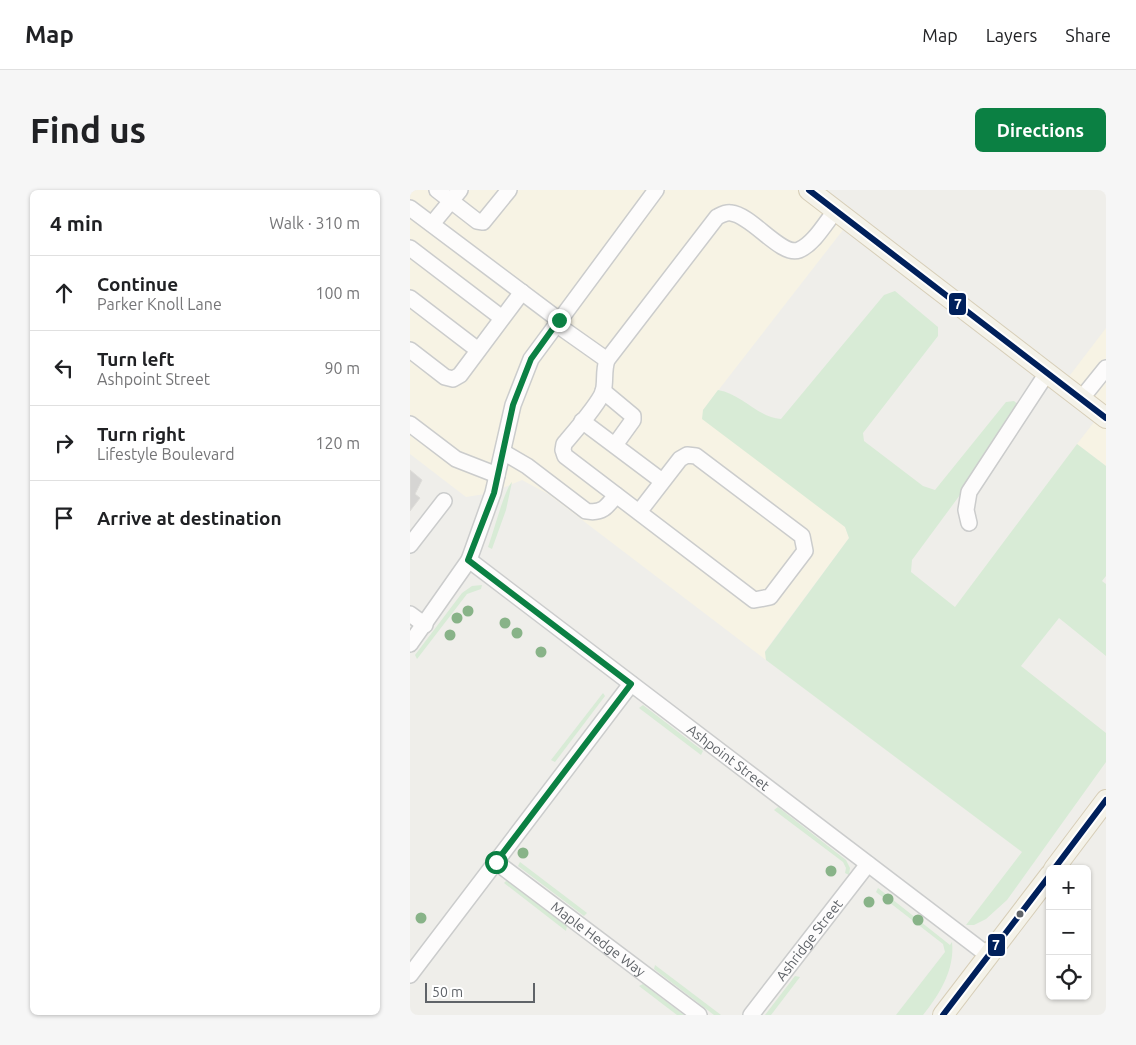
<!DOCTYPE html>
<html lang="en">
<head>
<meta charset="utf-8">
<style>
  body { margin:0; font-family:Ubuntu,sans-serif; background:#f6f6f6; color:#202124 }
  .controls { position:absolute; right:15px; bottom:15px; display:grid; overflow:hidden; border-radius:8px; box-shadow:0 1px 4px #0004 }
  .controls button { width:45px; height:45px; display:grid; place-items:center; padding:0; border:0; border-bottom:1px solid #e0e0e0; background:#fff; color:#202124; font:25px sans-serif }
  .scale { position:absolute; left:15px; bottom:12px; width:110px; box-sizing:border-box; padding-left:5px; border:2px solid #5f6368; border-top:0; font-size:14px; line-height:18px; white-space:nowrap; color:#5f6368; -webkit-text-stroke:4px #fff; paint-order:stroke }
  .stop { position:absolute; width:15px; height:15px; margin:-11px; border:4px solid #0b8043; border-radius:50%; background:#fff }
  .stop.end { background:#0b8043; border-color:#fff; box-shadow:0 1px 5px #0008 }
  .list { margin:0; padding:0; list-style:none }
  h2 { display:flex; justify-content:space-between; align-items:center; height:65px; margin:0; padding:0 20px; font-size:21px }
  h2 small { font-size:16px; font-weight:400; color:#757577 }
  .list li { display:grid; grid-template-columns:32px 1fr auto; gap:15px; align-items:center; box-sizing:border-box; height:75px; padding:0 20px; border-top:1px solid #e0e0e0 }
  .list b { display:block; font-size:19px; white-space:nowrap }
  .list p { margin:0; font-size:16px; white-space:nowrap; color:#757577 }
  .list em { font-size:16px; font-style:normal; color:#757577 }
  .icon { flex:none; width:28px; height:28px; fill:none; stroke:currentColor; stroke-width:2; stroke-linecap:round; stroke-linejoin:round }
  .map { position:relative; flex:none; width:696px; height:825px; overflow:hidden; border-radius:8px }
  header { display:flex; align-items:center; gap:30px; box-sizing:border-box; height:70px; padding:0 25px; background:#fff; border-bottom:1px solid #e0e0e0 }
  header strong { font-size:24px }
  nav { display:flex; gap:28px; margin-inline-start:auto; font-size:18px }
  .intro { display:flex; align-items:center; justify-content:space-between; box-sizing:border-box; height:120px; padding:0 30px }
  h1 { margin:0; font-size:35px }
  .button { padding:12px 22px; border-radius:8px; background:#0b8043; color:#fff; font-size:18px; font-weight:700 }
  main { display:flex; gap:30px; padding:0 30px }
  aside { flex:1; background:#fff; border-radius:8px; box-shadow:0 1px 4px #0004 }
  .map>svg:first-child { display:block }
</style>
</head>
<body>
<header>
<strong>Map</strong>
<nav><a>Map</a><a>Layers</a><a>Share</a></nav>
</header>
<div class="intro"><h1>Find us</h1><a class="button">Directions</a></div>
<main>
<aside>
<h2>4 min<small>Walk · 310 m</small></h2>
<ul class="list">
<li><svg class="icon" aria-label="ahead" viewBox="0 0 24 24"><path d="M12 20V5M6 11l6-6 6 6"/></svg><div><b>Continue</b><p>Parker Knoll Lane</p></div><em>100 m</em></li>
<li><svg class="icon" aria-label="left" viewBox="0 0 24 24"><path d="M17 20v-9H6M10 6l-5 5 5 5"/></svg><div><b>Turn left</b><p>Ashpoint Street</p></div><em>90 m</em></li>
<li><svg class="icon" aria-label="right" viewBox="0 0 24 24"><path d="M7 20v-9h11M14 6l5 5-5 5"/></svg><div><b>Turn right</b><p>Lifestyle Boulevard</p></div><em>120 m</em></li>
<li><svg class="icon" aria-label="arrive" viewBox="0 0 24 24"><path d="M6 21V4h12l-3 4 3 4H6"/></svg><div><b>Arrive at destination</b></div></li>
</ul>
</aside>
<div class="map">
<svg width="696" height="825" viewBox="0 0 696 825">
  <rect width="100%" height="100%" fill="#efeeea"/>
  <g fill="#f7f3e4">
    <path d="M 0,0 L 407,0 L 443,27 L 293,220 L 435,337 L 439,348 L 355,461 L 356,470 L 138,304 L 112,290 L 81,303 L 56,307 L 0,264 Z"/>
    <path d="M 696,138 L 696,276 L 667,254 L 691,223 L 654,193 Z"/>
  </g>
  <g fill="#d8ebd6">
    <path d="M 485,101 L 528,137 L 528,146 L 453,243 L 454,251 L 513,296 L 525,300 L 596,212 L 604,211 L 612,218 L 609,225 L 502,370 L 501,382 L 545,417 L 667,254 L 696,276 L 696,386 L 692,391 L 696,394 L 696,466 L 649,428 L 611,476 L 696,543 L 696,572 L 597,710 L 576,729 L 564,735 L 556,735 L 612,662 L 356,470 L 355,462 L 439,348 L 435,337 L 292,229 L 293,220 L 308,200 C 332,204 347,227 371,229 L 474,105 Z"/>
    <path d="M 102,292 L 96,320 L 82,359 L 78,357 C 83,344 95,298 102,292 Z"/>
    <path d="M 72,395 L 71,399 L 57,404 L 7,469 L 5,465 L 52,403 L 62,396 Z"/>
    <path d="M 193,503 L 195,506 L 145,572 L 141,570 Z"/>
    <path d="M 233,515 L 293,561 L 291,565 L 229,518 Z"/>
    <path d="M 368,617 L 436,670 L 440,678 L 439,685 L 435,683 L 436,678 L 433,672 L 364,620 Z"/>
    <path d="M 110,672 L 177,723 L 174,726 L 108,676 Z"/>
    <path d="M 97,690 L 157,736 L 156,741 L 94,693 Z"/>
    <path d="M 468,698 L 540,755 L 542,752 C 545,779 530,804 513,825 L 486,825 L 535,762 L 533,754 L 466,702 Z"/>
    <path d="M 245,775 L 311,825 L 304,825 L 244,779 Z"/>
    <path d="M 385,786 L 390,787 L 361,825 L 355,825 Z"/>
    <path d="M 233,794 L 274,825 L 267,825 L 229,796 Z"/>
  </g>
  <path fill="#d6d5d3" stroke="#deddd9" d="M 0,280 L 12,290 L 5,304 L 10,308 L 0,321 Z"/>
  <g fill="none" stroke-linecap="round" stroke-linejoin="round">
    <defs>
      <g id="minor">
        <path d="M 27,0 L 67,31 L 73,32 L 99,0"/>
        <path d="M 0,18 L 149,130"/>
        <path d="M 22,34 L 50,0"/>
        <path d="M 0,58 L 92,128"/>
        <path d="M 0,108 L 68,160"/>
        <path d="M 146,134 L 197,170"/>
        <path d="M 0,160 L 35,187 L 43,189 L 50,185 L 112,102"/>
        <path d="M 193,201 L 223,226 L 223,230 L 205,255"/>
        <path d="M 671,209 L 696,178"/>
        <path d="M 172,231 L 252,291"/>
        <path d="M 0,234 L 46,269 L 87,285"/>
        <path d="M 93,262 L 117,276 L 176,321 C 192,324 197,317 206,305"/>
        <path d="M 229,322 L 270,269 L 277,265 L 286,266 L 392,346 L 395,361 L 360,407 L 344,410 L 155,266 L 153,260 L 154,254 C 164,242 188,215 193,202 C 196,192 193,182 197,170 L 307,27 C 311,25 316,22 321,23 C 342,25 371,67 389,60 C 404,54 416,32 426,20"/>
        <path d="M 559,333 L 556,320 L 559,302 L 637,183"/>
        <path d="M 0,355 L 34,311"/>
        <path id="s1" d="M 59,370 L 579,766"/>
        <path d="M 0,424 L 15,435"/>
        <path d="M 0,454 L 59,370 L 83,303 L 103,215 L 121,169 L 246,0"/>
        <path id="s2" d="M 86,672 L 289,825"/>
        <path d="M 0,785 L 221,494"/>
        <path id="s3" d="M 341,825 L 458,674"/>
      </g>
      <g id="major">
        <path d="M 399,0 L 696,228"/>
        <path d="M 644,679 L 696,610"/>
        <path d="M 533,825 L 640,685"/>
      </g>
    </defs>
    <use href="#minor" stroke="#cbcccc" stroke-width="18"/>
    <use href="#major" stroke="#d7ceb8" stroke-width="22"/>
    <use href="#minor" stroke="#fdfcfc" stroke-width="15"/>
    <use href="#major" stroke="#f4f2e9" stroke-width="20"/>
    <defs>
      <g id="bus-1">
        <path d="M 399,0 L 696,228"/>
        <path d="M 644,679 L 696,610"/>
        <path d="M 533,825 L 640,685"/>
      </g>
    </defs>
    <use href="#bus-1" stroke="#fff" stroke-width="10"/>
    <use href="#bus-1" stroke="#00205b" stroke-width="6"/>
  </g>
  <g fill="#88b388">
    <circle cx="58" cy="421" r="5.5"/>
    <circle cx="47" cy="428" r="5.5"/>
    <circle cx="95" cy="433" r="5.5"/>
    <circle cx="107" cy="443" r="5.5"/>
    <circle cx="40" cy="445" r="5.5"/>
    <circle cx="131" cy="462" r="5.5"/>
    <circle cx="113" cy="663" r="5.5"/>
    <circle cx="421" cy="681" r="5.5"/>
    <circle cx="478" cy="709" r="5.5"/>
    <circle cx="459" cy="712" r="5.5"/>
    <circle cx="11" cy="728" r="5.5"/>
    <circle cx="508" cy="730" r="5.5"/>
  </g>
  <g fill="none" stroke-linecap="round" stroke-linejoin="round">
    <path stroke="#0b8043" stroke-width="6" d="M 86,672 L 221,494 L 58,370 L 84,303 L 103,215 L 121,169 L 149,130"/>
  </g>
  <circle fill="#5f6368" stroke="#fff" stroke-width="2" cx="610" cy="724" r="4.5"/>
  <g text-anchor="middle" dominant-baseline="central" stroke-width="4.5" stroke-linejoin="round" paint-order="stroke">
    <g font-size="14" fill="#5f6368" stroke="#fff">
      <text stroke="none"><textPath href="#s1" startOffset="326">Ashpoint Street</textPath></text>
      <text stroke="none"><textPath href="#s2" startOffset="128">Maple Hedge Way</textPath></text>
      <text stroke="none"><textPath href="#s3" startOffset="95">Ashridge Street</textPath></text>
    </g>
  </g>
  <g stroke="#fff" stroke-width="2">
    <rect x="538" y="102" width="19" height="24" rx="5" fill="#00205b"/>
    <rect x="577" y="743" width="19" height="24" rx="5" fill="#00205b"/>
  </g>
  <g font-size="14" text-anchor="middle" font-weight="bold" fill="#fff">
    <text x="548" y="119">7</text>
    <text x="586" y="760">7</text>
  </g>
</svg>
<div class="controls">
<button>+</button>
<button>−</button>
<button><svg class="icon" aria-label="locate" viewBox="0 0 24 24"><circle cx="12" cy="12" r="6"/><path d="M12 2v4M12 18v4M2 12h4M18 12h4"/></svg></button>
</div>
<div class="scale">50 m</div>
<div class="stop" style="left:86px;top:672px"></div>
<div class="stop end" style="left:149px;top:130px"></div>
</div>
</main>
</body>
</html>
